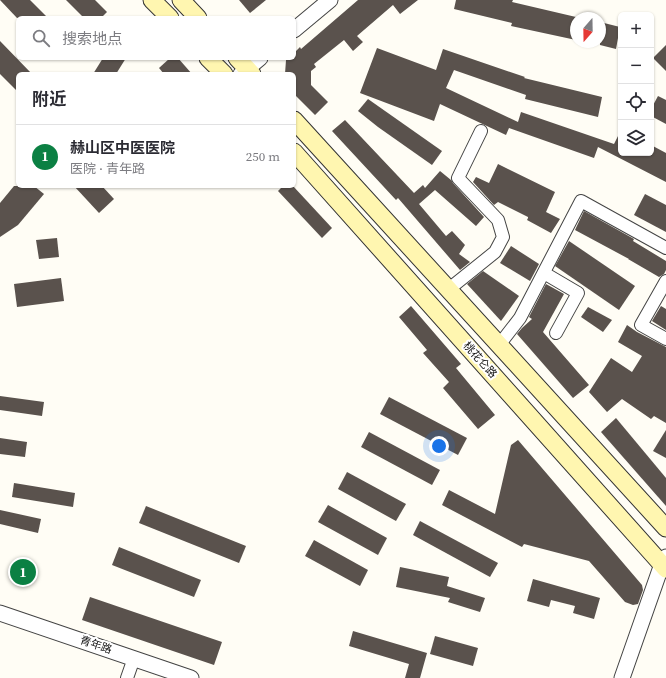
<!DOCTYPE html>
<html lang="zh">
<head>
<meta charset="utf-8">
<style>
  body { margin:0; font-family:"Source Serif 4","Noto Sans SC",serif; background:#f2f2f3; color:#2b2b33 }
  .controls { position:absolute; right:12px; top:12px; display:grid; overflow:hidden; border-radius:6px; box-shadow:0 1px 3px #0004 }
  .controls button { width:36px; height:36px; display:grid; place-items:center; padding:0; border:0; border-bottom:1px solid #e1e1e2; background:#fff; color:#2b2b33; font:20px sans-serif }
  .compass { position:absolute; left:570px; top:12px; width:36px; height:36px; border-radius:50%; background:#fff; box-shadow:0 1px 3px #0004; rotate:200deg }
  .you { position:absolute; left:439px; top:446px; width:14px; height:14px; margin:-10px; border:3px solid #fff; border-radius:50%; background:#1a73e8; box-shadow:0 0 0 6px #1a73e833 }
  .badge { display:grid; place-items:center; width:26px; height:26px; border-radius:50%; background:#0b8043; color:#fff; font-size:13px; font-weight:700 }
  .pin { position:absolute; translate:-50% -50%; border:2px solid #fff; box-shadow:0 1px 4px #0006 }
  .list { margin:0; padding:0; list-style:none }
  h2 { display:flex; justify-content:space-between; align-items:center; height:52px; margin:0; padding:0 16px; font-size:17px }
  h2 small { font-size:13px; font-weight:400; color:#7c7c81 }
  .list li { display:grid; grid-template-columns:26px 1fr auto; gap:12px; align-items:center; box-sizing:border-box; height:64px; padding:0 16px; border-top:1px solid #e1e1e2 }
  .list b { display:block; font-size:15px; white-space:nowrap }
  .list p { margin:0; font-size:13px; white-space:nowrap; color:#7c7c81 }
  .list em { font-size:13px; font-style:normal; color:#7c7c81 }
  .icon { flex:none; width:22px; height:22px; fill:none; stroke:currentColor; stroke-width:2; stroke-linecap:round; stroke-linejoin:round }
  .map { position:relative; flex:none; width:666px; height:678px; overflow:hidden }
  .search { position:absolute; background:#fff; box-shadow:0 1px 3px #0004; left:16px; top:16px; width:280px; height:44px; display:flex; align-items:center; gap:10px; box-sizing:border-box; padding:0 14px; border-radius:6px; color:#7c7c81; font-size:15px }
  .panel { position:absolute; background:#fff; box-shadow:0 1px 3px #0004; left:16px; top:72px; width:280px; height:116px; border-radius:6px }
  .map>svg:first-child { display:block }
</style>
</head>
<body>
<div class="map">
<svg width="666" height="678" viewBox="0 0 666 678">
  <rect width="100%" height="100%" fill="#fffdf5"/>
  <g fill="#5a524d">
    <path d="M 0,0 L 30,0 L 48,18 L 17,18 Z"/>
    <path d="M 66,0 L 95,0 L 107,12 L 101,18 L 84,18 Z"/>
    <path d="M 239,0 L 266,0 L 250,13 Z"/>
    <path d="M 358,0 L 418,0 L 400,14 L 393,5 L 357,36 L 363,42 L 353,51 L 344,40 L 314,64 L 316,67 L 311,71 L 311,85 L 328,102 L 315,115 L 294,94 L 294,74 L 285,74 L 286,60 L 289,58 L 294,58 L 294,53 L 300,47 L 301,49 Z"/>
    <path d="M 456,0 L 513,0 L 512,2 L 576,17 L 576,40 L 511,26 L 512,23 L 454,9 Z"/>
    <path d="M 600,22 L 620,27 L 616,49 L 600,45 Z"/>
    <path d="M 0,41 L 32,74 L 18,74 L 18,92 L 0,74 Z"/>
    <path d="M 666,45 L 666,71 L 653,58 Z"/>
    <path d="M 377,48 L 436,70 L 443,49 L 525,77 L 524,78 L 602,97 L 598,117 L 525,99 L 526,95 L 454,70 L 446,88 L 518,122 L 521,112 L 614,144 L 621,130 L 621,153 L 651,153 L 651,145 L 666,153 L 666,182 L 598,147 L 594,158 L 509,128 L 506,135 L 440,104 L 434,121 L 360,93 Z"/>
    <path d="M 103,58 L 126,58 L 116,74 L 93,74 Z"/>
    <path d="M 170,58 L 178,58 L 192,74 L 164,74 L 159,68 Z"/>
    <path d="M 658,96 L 666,100 L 666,124 L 651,116 L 651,109 Z"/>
    <path d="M 368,99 L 442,151 L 432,165 L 378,127 L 358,111 Z"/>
    <path d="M 345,120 L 414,193 L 423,185 L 425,188 L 440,171 L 451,180 L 453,183 L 484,217 L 476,226 L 435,190 L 419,204 L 446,236 L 452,231 L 465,245 L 459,254 L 470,262 L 460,270 L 398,198 L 396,200 L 332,131 Z"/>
    <path d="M 498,164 L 555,192 L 546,212 L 560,219 L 551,233 L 527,220 L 528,218 L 528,217 L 498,202 L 494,205 L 473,182 L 476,177 L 489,183 Z"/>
    <path d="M 14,186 L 34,186 L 44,194 L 18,225 L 0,237 L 0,203 Z"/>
    <path d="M 74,186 L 102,186 L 114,199 L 99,213 Z"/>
    <path d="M 283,186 L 293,186 L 332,228 L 322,238 L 278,191 Z"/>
    <path d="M 645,194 L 666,205 L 666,232 L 634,215 Z"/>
    <path d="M 584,211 L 634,239 L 633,241 L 666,261 L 666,270 L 664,274 L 659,277 L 628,259 L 629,259 L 575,230 Z"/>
    <path d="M 57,238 L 59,257 L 39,259 L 36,240 Z"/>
    <path d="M 569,241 L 635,286 L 619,310 L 555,266 Z"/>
    <path d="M 511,246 L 539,264 L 530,281 L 500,263 Z"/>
    <path d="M 483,271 L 519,296 L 501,321 L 467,284 Z"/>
    <path d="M 61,278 L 64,301 L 17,307 L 14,284 Z"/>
    <path d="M 546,284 L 564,294 L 543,332 L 589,385 L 573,398 L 517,334 L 522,328 L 532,319 L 529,317 Z"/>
    <path d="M 411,306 L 461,364 L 456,368 L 495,415 L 478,429 L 443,388 L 449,382 L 423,353 L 427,350 L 399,317 Z"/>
    <path d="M 661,306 L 666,309 L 666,330 L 652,321 Z"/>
    <path d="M 588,307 L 612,320 L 603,332 L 581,317 Z"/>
    <path d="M 627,325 L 637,332 L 666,347 L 666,423 L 654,416 L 651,419 L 622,399 L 607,412 L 589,392 L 611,358 L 632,372 L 642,356 L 618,342 Z"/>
    <path d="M 0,396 L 44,402 L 42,416 L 0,410 Z"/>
    <path d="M 389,397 L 467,438 L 458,455 L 380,414 Z"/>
    <path d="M 616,418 L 666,478 L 666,506 L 601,432 Z"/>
    <path d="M 666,430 L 666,458 L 653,451 Z"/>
    <path d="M 369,432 L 440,470 L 432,485 L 361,447 Z"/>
    <path d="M 0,438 L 27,442 L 25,457 L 0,454 Z"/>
    <path d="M 518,440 L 642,585 L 643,590 L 638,604 L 633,605 L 625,602 L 589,561 L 524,544 L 522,547 L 442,505 L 449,490 L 495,514 L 511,445 Z"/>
    <path d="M 347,472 L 406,504 L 396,521 L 338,489 Z"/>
    <path d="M 14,483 L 75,493 L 73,507 L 12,497 Z"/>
    <path d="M 328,505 L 387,538 L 378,555 L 318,522 Z"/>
    <path d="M 146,506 L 246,546 L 239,563 L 139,523 Z"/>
    <path d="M 0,510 L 41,519 L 38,533 L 0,524 Z"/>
    <path d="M 420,521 L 498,563 L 490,577 L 413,535 Z"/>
    <path d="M 314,540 L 368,570 L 360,586 L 305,556 Z"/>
    <path d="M 119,547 L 201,580 L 194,597 L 112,565 Z"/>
    <path d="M 400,567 L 449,577 L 447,586 L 485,598 L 480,612 L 448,602 L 450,598 L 396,587 Z"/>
    <path d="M 533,579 L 600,598 L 594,619 L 573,613 L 575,606 L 551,600 L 549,607 L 527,601 Z"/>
    <path d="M 90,597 L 222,642 L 214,665 L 82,620 Z"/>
    <path d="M 353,631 L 427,653 L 420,678 L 405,678 L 409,664 L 349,646 Z"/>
    <path d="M 435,636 L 478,648 L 473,666 L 430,654 Z"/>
  </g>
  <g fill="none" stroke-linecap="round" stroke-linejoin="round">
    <defs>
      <g id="minor">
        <path d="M 544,273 L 578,293 L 556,333"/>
        <path d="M 666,281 L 641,325 L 666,339"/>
        <path d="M 449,289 L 495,252 L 503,237 L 498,220 L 458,178 L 481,131"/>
        <path d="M 499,345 L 520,318 L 581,201 L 666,248"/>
        <path d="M 127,678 L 134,658"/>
      </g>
      <g id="tertiary">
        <path d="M 294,30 L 330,0"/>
        <path d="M 241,74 L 260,58"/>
        <path d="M 0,613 L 191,678"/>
        <path d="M 622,678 L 662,564 L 666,557"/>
      </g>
      <g id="secondary">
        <path d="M 152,0 L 170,18"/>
        <path d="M 181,0 L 198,18"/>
        <path d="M 208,58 L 224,74"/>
        <path d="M 237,58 L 252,74"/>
        <path d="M 294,120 L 666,528"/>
        <path d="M 294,152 L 666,569"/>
      </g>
    </defs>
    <use href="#minor" stroke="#444" stroke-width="14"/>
    <use href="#tertiary" stroke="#444" stroke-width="17"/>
    <use href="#secondary" stroke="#333" stroke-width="19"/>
    <use href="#minor" stroke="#fff" stroke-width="12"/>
    <use href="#tertiary" stroke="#fff" stroke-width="15"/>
    <use href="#secondary" stroke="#fff6b0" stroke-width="17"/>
  </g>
  <g text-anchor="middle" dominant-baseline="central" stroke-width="4" stroke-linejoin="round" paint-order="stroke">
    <g font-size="11" fill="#111" stroke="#fff">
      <text transform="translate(480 360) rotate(48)">桃花仑路</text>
      <text transform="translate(96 645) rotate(19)">青年路</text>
    </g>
  </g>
</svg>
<div class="controls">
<button>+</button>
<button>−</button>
<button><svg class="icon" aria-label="locate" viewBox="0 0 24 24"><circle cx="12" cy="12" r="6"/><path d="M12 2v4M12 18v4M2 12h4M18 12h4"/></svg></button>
<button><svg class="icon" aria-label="layers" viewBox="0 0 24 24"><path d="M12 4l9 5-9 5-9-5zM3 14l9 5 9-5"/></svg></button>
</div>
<svg class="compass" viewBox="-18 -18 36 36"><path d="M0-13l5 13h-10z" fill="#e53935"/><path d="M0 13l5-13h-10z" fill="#7c7c81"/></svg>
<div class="you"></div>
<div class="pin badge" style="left:23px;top:572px">1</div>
<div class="search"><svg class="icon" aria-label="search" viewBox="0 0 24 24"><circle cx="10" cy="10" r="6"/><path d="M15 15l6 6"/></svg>搜索地点</div>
<section class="panel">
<h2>附近<small></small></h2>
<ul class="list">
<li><span class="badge">1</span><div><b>赫山区中医医院</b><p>医院 · 青年路</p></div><em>250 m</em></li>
</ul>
</section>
</div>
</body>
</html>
